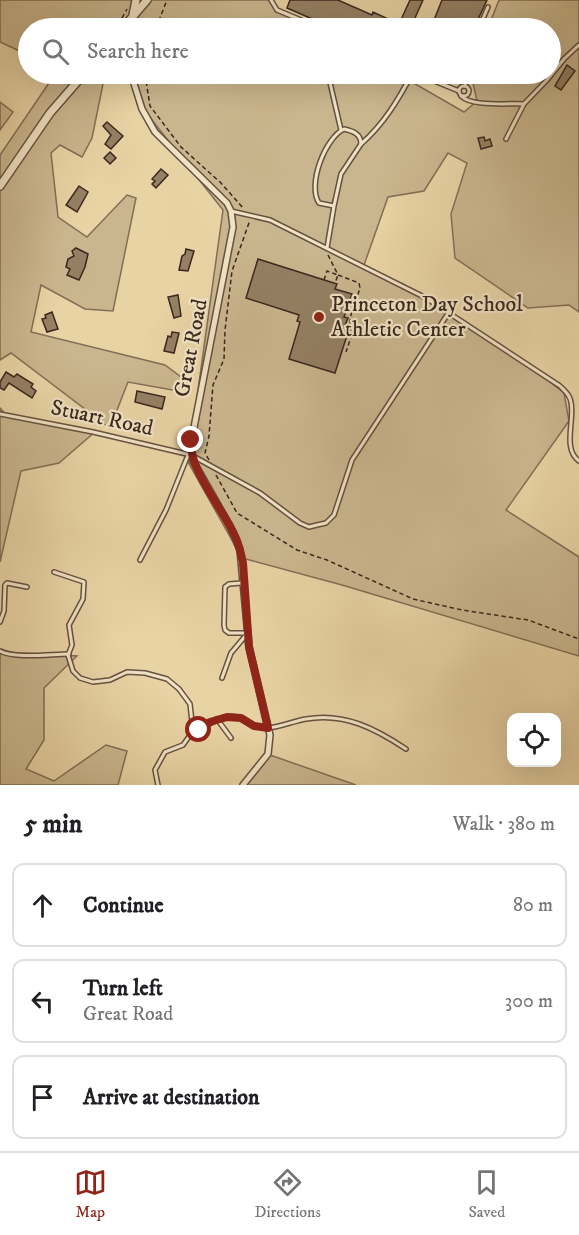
<!DOCTYPE html>
<html lang="en">
<head>
<meta charset="utf-8">
<style>
  body { margin:0; font-family:"IM FELL DW Pica",serif; background:#f2f2f2; color:#202124 }
  .controls { position:absolute; right:18px; bottom:18px; display:grid; overflow:hidden; border-radius:12px; box-shadow:0 6px 24px #0002 }
  .controls button { width:54px; height:54px; display:grid; place-items:center; padding:0; border:0; border-bottom:2px solid #e0e0e0; background:#fff; color:#202124; font:30px sans-serif }
  .stop { position:absolute; width:18px; height:18px; margin:-14px; border:4px solid #8f2418; border-radius:50%; background:#fff }
  .stop.end { background:#8f2418; border-color:#fff; box-shadow:0 2px 6px #0008 }
  .list { margin:0; padding:0; list-style:none }
  h2 { display:flex; justify-content:space-between; align-items:center; height:78px; margin:0; padding:0 24px; font-size:26px }
  h2 small { font-size:20px; font-weight:400; color:#757577 }
  .list li { display:grid; grid-template-columns:39px 1fr auto; gap:18px; align-items:center; box-sizing:border-box; height:84px; margin:0 12px 12px; padding:0 12px; border:2px solid #e0e0e0; border-radius:12px }
  .list b { display:block; font-size:22px; white-space:nowrap }
  .list p { margin:0; font-size:20px; white-space:nowrap; color:#757577 }
  .list em { font-size:20px; font-style:normal; color:#757577 }
  .icon { flex:none; width:33px; height:33px; fill:none; stroke:currentColor; stroke-width:2; stroke-linecap:round; stroke-linejoin:round }
  .map { position:relative; flex:none; width:579px; height:785px; overflow:hidden }
  .search { position:absolute; background:#fff; box-shadow:0 6px 24px #0002; left:18px; right:18px; top:18px; height:66px; display:flex; align-items:center; gap:15px; box-sizing:border-box; padding:0 21px; border-radius:33px; color:#757577; font-size:22px }
  .sheet { height:366px; background:#fff }
  nav { display:flex; justify-content:space-around; align-items:center; box-sizing:border-box; height:84px; border-top:2px solid #e0e0e0; background:#fff; font-size:16px; color:#757577 }
  nav a { display:grid; justify-items:center; gap:3px }
  nav .on { color:#8f2418 }
  .map>svg:first-child { display:block }
</style>
</head>
<body>
<div class="map">
<svg width="579" height="785" viewBox="0 0 579 785">
  <rect width="100%" height="100%" fill="#e8d3a5"/>
  <filter id="stains"><feTurbulence type="fractalNoise" baseFrequency=".00333" numOctaves="4"/><feColorMatrix values="0 0 0 0 .2 0 0 0 0 .09 0 0 0 0 .02 0 0 0 .5 -.17"/></filter>
  <radialGradient id="worn" r=".72"><stop offset=".6" stop-color="#630" stop-opacity="0"/><stop offset="1" stop-color="#630" stop-opacity=".3"/></radialGradient>
  <g fill="#cab68e" stroke="#826e56" stroke-width="1.5">
    <path d="M 0,0 L 268,0 L 275,8 L 320,28 L 28,28 L 28,55 L 0,42 Z"/>
    <path d="M 499,0 L 579,0 L 579,312 L 569,305 L 528,308 L 455,258 L 451,214 L 467,163 L 448,153 L 424,191 L 388,197 L 363,268 L 403,284 L 537,372 L 564,393 L 569,421 L 506,510 L 579,557 L 579,656 L 342,585 L 242,558 L 188,462 L 223,210 L 148,115 L 127,74 L 398,74 L 464,112 L 477,101 L 471,74 L 550,74 L 550,28 L 488,28 Z"/>
    <path d="M 55,74 L 105,74 L 92,138 L 82,157 L 60,145 L 51,153 L 58,217 L 87,237 L 127,195 L 136,198 L 113,311 L 85,309 L 41,285 L 31,332 L 165,365 L 189,383 L 178,391 L 128,382 L 110,428 L 11,353 L 0,360 L 0,155 Z"/>
    <path d="M 0,102 L 13,112 L 0,130 Z"/>
    <path d="M 0,408 L 7,416 L 96,431 L 59,463 L 21,471 L 0,562 Z"/>
    <path d="M 0,652 L 77,656 L 44,688 L 44,740 L 26,769 L 54,781 L 106,745 L 127,751 L 118,785 L 0,785 Z"/>
    <path d="M 270,755 L 356,785 L 243,785 Z"/>
  </g>
  <g fill="#948064" stroke="#3a271e" stroke-width="1.5">
    <path d="M 290,0 L 338,0 L 372,15 L 373,12 L 399,24 L 410,0 L 423,0 L 415,18 L 432,25 L 442,0 L 487,0 L 474,28 L 461,25 L 460,28 L 333,28 L 287,8 Z"/>
    <path d="M 567,65 L 575,71 L 561,90 L 555,86 Z"/>
    <path d="M 107,122 L 123,136 L 111,149 L 105,144 L 111,135 L 103,126 Z"/>
    <path d="M 484,137 L 485,141 L 490,139 L 492,146 L 481,149 L 478,138 Z"/>
    <path d="M 110,152 L 116,158 L 110,164 L 104,158 Z"/>
    <path d="M 161,169 L 168,175 L 156,188 L 152,184 L 155,181 L 152,179 Z"/>
    <path d="M 79,186 L 88,192 L 77,212 L 66,205 Z"/>
    <path d="M 76,248 L 88,254 L 85,267 L 79,280 L 67,275 L 70,269 L 66,267 L 68,259 L 74,256 L 72,251 Z"/>
    <path d="M 186,249 L 194,251 L 188,271 L 179,270 L 182,256 L 185,254 Z"/>
    <path d="M 258,259 L 337,284 L 335,289 L 352,294 L 344,317 L 348,318 L 344,328 L 349,329 L 335,373 L 289,359 L 300,322 L 297,321 L 299,315 L 246,298 Z"/>
    <path d="M 178,295 L 181,316 L 174,318 L 168,297 Z"/>
    <path d="M 52,312 L 58,329 L 47,332 L 42,319 L 46,318 L 45,315 Z"/>
    <path d="M 172,332 L 179,333 L 174,353 L 164,351 L 168,336 L 171,337 Z"/>
    <path d="M 6,372 L 14,377 L 17,374 L 33,384 L 31,387 L 36,391 L 32,398 L 9,383 L 4,390 L 0,388 L 0,382 Z"/>
    <path d="M 137,391 L 165,397 L 162,409 L 135,402 Z"/>
  </g>
  <g fill="none" stroke-linecap="round" stroke-linejoin="round">
    <defs>
      <g id="service">
        <path d="M 271,0 L 277,10 L 320,28"/>
        <path d="M 479,28 L 488,7"/>
        <path d="M 328,74 L 341,130"/>
        <path d="M 417,74 L 459,91"/>
        <circle cx="464" cy="91" r="5"/>
        <path d="M 465,86 L 468,74"/>
        <path d="M 461,96 C 472,107 508,103 524,104"/>
        <path d="M 506,139 L 524,104 L 547,80 L 564,59 L 579,45"/>
        <path d="M 361,144 C 384,124 398,100 412,74"/>
        <path d="M 231,211 L 270,220 L 426,298 L 560,386 C 565,391 570,395 571,402 C 575,420 562,449 579,461"/>
        <path d="M 327,248 L 334,206 L 319,203 C 307,185 325,138 344,129 C 353,131 361,134 361,144 L 341,174 L 334,206"/>
        <path d="M 0,414 L 93,432 L 191,455 L 260,493 L 300,523 L 309,527 L 317,525 L 326,523 L 334,515 L 352,460 L 449,312"/>
        <path d="M 140,560 L 166,510 L 188,455"/>
        <path d="M 54,572 L 84,582 L 83,599 L 69,625 L 72,645 L 68,655 L 73,671 L 80,678 L 93,682 L 110,680 L 127,672 L 145,673 L 167,679 L 179,689 L 190,704 L 193,731 L 183,745 L 165,752 L 155,770 L 158,785"/>
        <path d="M 242,583 L 229,584 L 225,587 L 224,625 L 225,630 L 229,633 L 247,633"/>
        <path d="M 0,622 L 4,611 L 5,585 L 7,583 L 27,587"/>
        <path d="M 0,651 C 15,659 51,654 69,654"/>
        <path d="M 222,678 L 231,653 L 247,634"/>
        <path d="M 217,719 L 231,738"/>
        <path d="M 193,731 C 205,729 213,719 227,717 C 242,714 251,728 266,728 C 279,728 293,721 306,719 C 344,712 376,729 406,749"/>
      </g>
      <path id="minor" d="M 131,74 L 142,109 L 155,132 L 227,203 L 231,211 L 233,227 L 190,448 L 193,461 L 230,526 L 240,550 L 249,647 L 270,735 L 268,754 L 243,785"/>
      <g id="tertiary">
        <path d="M 133,15 L 136,0"/>
        <path d="M 123,28 L 147,0"/>
        <path d="M 0,186 L 50,113 L 84,74"/>
      </g>
    </defs>
    <use href="#service" stroke="#665240" stroke-width="6"/>
    <use href="#minor" stroke="#665240" stroke-width="8"/>
    <use href="#tertiary" stroke="#665240" stroke-width="10"/>
    <g stroke="#3a271e" stroke-width="1.5" stroke-dasharray="4.5 3" stroke-linecap="butt">
      <path d="M 122,18 L 127,9"/>
      <path d="M 156,28 L 167,0"/>
      <path d="M 27,58 L 28,57"/>
      <path d="M 145,74 L 150,106 L 181,147 L 221,183 L 244,209"/>
      <path d="M 328,255 L 338,275 L 359,283 L 360,288 L 350,318 L 351,337 L 346,352"/>
      <path d="M 324,280 L 327,271 L 338,275 L 335,283"/>
      <path d="M 209,460 L 205,453 L 209,436 L 213,385 L 224,359 L 225,330 L 232,271 L 250,220"/>
      <path d="M 216,475 L 237,513 L 297,550 L 327,560 L 413,599 L 462,610 L 528,620 L 579,639"/>
    </g>
    <use href="#service" stroke="#f0e2c4" stroke-width="3"/>
    <use href="#minor" stroke="#f0e2c4" stroke-width="5"/>
    <use href="#tertiary" stroke="#f0e2c4" stroke-width="7"/>
  </g>
  <g fill="none" stroke-linecap="round" stroke-linejoin="round">
    <path stroke="#8f2418" stroke-width="8" d="M 191,440 C 188,469 223,509 235,536 C 239,544 241,554 243,563 L 249,647 L 268,728 L 254,726 L 241,718 L 227,717 L 210,722 L 199,730"/>
  </g>
  <circle fill="#8f2418" stroke="#f0e2c4" stroke-width="2" cx="319" cy="317" r="6"/>
  <g text-anchor="middle" dominant-baseline="central" stroke-width="4.5" stroke-linejoin="round" paint-order="stroke">
    <g font-size="22" fill="#3a271e" stroke="#f0e2c4" text-anchor="start">
      <text x="331" y="304">Princeton Day School<tspan x="331" dy="25">Athletic Center</tspan></text>
    </g>
    <g font-size="22" fill="#3a271e" stroke="#f0e2c4">
      <text transform="translate(191 348) rotate(-79)">Great Road</text>
      <text transform="translate(102 418) rotate(12)">Stuart Road</text>
    </g>
  </g>
  <rect width="100%" height="100%" filter="url(#stains)"/>
  <rect width="100%" height="100%" fill="url(#worn)"/>
</svg>
<div class="controls">
<button><svg class="icon" aria-label="locate" viewBox="0 0 24 24"><circle cx="12" cy="12" r="6"/><path d="M12 2v4M12 18v4M2 12h4M18 12h4"/></svg></button>
</div>
<div class="stop" style="left:199px;top:730px"></div>
<div class="stop end" style="left:191px;top:440px"></div>
<div class="search"><svg class="icon" aria-label="search" viewBox="0 0 24 24"><circle cx="10" cy="10" r="6"/><path d="M15 15l6 6"/></svg>Search here</div>
</div>
<section class="sheet">
<h2>5 min<small>Walk · 380 m</small></h2>
<ul class="list">
<li><svg class="icon" aria-label="ahead" viewBox="0 0 24 24"><path d="M12 20V5M6 11l6-6 6 6"/></svg><div><b>Continue</b></div><em>80 m</em></li>
<li><svg class="icon" aria-label="left" viewBox="0 0 24 24"><path d="M17 20v-9H6M10 6l-5 5 5 5"/></svg><div><b>Turn left</b><p>Great Road</p></div><em>300 m</em></li>
<li><svg class="icon" aria-label="arrive" viewBox="0 0 24 24"><path d="M6 21V4h12l-3 4 3 4H6"/></svg><div><b>Arrive at destination</b></div></li>
</ul>
</section>
<nav>
<a class="on"><svg class="icon" aria-label="map" viewBox="0 0 24 24"><path d="M3 6l6-2 6 2 6-2v14l-6 2-6-2-6 2zM9 4v14M15 6v14"/></svg>Map</a>
<a><svg class="icon" aria-label="directions" viewBox="0 0 24 24"><path d="M12 3l9 9-9 9-9-9zM9 14v-3h6M13 9l2 2-2 2"/></svg>Directions</a>
<a><svg class="icon" aria-label="saved" viewBox="0 0 24 24"><path d="M7 4h10v16l-5-4-5 4z"/></svg>Saved</a>
</nav>
</body>
</html>
